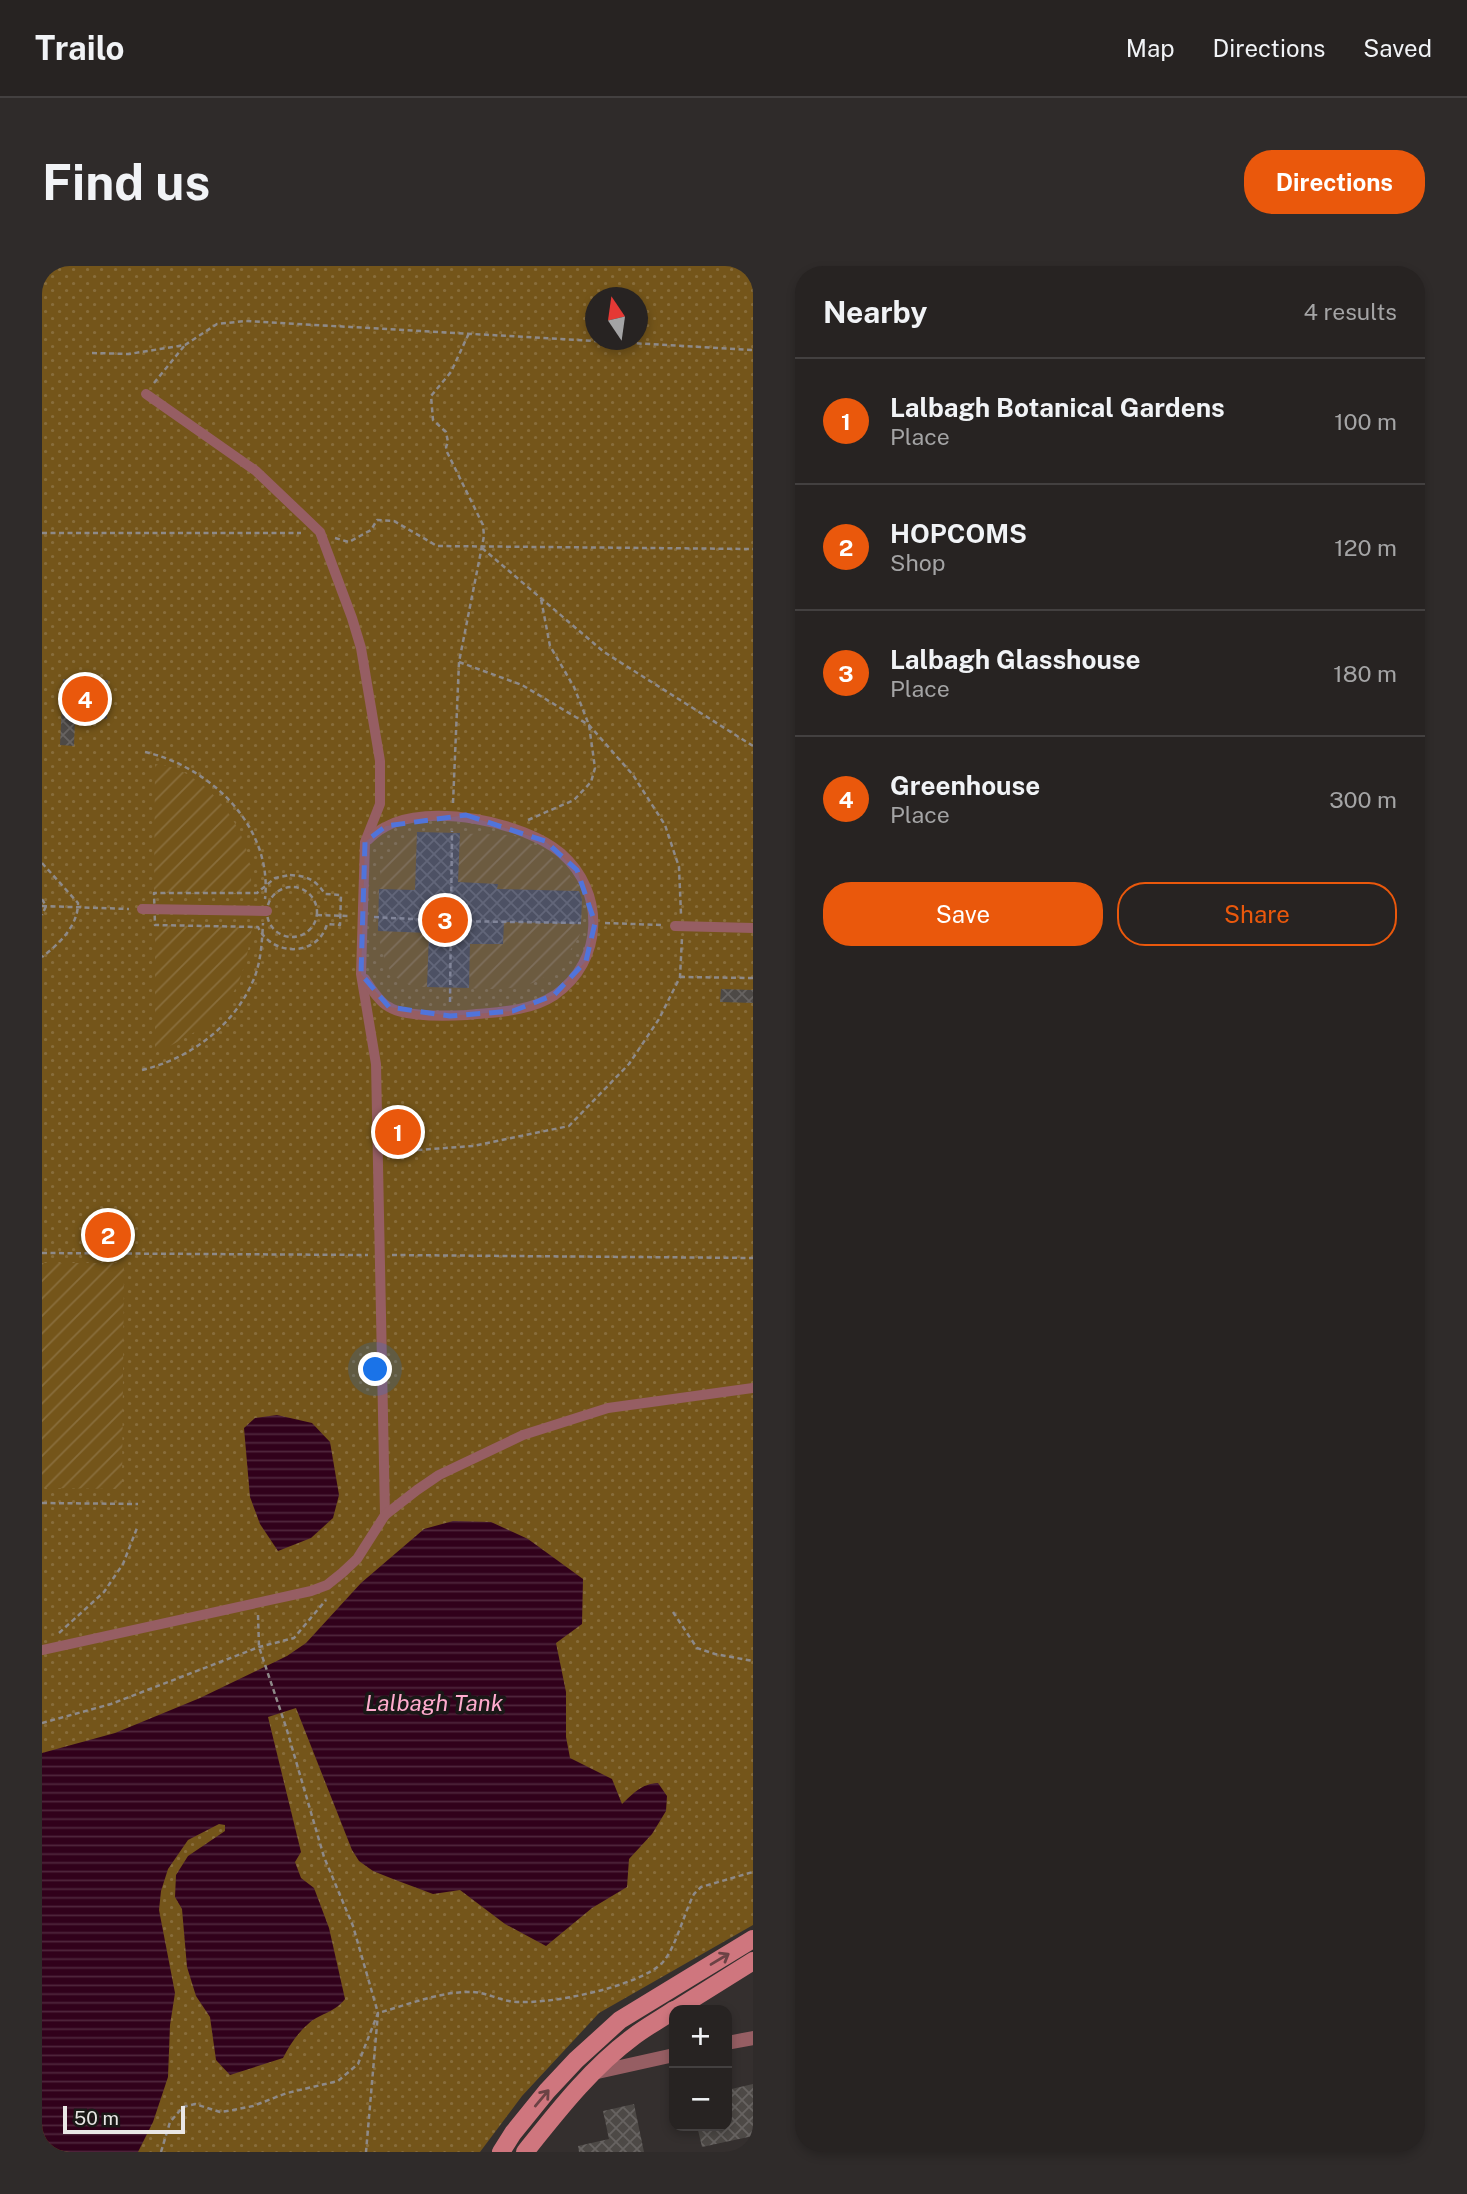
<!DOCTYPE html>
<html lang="en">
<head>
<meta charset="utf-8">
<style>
  body { margin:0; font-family:"Public Sans",sans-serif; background:#2f2b2a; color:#f1f3f6 }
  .controls { position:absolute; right:21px; bottom:21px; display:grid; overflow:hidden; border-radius:14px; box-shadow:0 4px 10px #0003 }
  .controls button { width:63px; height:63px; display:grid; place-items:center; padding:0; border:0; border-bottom:2px solid #434040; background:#272322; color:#f1f3f6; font:35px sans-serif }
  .compass { position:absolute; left:543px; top:21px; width:63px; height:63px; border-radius:50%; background:#272322; box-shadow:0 4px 10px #0003; rotate:347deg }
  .scale { position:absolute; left:21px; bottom:18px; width:122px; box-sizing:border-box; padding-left:7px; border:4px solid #e9e6e5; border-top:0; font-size:19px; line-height:24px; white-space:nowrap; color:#e9e6e5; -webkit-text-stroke:5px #1a1817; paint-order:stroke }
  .you { position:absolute; left:334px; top:1104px; width:24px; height:24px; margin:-18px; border:5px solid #fff; border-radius:50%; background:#1a73e8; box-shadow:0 0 0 10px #1a73e833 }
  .badge { display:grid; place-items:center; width:46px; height:46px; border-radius:50%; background:#ea580c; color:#fff; font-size:23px; font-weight:700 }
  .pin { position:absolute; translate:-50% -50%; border:4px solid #fff; box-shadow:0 2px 7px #0006 }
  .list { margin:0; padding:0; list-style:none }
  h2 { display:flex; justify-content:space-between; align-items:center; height:91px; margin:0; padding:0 28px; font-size:30px }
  h2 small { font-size:23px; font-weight:400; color:#a4a4a5 }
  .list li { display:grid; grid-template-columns:46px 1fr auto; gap:21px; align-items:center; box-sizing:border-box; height:126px; padding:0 28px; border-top:2px solid #434040 }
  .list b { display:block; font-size:26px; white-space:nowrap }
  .list p { margin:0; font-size:23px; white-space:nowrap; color:#a4a4a5 }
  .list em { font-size:23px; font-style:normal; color:#a4a4a5 }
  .actions { display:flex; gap:14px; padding:21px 28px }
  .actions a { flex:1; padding:16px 0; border:2px solid #ea580c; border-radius:28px; text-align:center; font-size:24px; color:#ea580c }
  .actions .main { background:#ea580c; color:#fff }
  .map { position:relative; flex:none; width:711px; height:1886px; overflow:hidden; border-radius:28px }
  header { display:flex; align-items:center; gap:42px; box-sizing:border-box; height:98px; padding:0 35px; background:#272322; border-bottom:2px solid #434040 }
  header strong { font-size:33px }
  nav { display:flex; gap:38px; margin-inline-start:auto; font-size:24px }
  .intro { display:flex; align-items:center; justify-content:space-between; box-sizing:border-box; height:168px; padding:0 42px }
  h1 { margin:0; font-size:49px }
  .button { padding:18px 32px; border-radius:28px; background:#ea580c; color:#fff; font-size:24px; font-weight:700 }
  main { display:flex; gap:42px; padding:0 42px }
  aside { flex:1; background:#272322; border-radius:28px; box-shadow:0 4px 10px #0003 }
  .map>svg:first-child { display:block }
</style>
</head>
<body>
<header>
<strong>Trailo</strong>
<nav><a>Map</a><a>Directions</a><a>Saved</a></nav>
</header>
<div class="intro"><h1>Find us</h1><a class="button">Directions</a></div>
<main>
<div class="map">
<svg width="711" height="1886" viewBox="0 0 711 1886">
  <defs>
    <pattern id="park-dots" width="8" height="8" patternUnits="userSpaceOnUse" patternTransform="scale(1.75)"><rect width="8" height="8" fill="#74551a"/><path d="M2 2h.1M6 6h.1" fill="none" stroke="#886d3b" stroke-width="1.8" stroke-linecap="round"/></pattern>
    <pattern id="garden-furrows" width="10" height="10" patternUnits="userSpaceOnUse" patternTransform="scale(1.75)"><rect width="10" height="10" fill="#74551a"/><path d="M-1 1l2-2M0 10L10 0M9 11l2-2" fill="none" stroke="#886d3b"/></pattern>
    <pattern id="water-rules" width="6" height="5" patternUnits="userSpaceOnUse" patternTransform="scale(1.75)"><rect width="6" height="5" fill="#31011b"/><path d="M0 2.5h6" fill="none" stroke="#4f263c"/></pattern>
    <pattern id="building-cross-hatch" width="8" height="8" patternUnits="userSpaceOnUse" patternTransform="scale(1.75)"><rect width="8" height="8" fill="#4d4946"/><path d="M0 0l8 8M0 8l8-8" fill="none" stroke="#676361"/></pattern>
  </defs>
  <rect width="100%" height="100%" fill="#342f2e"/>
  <path fill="url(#park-dots)" fill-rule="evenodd" d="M 0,0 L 711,0 L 711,1659 L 557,1747 L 480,1830 L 438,1886 L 0,1886 ZM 554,32 L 596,32 L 596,74 L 554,74 Z"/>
  <g fill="url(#garden-furrows)">
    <path d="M 113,498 C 157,501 200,552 207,594 C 209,604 209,616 210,627 L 112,627 Z"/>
    <path d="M 375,566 L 471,569 L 498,582 L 520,599 L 540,625 C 540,639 541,654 538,668 C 536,674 531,680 527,686 C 500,730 457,723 412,722 C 392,721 366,725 351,708 C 332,687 331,618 343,594 C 350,580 362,574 375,566 Z"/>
    <path d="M 113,659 L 210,661 C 200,733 179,757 113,787 Z"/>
    <path d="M 0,997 L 82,997 L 80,1223 L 0,1222 Z"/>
  </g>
  <g fill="url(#water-rules)">
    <path d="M 235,1149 L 270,1157 L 288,1176 L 297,1229 L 291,1252 L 269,1272 L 236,1285 L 218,1258 L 208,1231 L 202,1162 L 213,1152 Z"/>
    <path d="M 411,1255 L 449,1256 L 486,1273 L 541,1313 L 540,1358 L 514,1377 L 524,1426 L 524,1471 L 528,1492 L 570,1513 L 580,1538 C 592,1527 599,1518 616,1517 L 625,1530 L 624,1545 L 610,1568 L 587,1593 L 585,1621 L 550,1642 L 504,1680 L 463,1658 L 418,1624 L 391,1628 L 351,1613 L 331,1605 L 317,1595 L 310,1584 L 254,1442 L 226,1451 L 259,1586 L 253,1596 L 259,1612 L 272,1622 L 287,1662 L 303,1733 C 291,1748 277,1747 265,1759 C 255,1768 247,1780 241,1792 L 188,1809 L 174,1794 L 168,1751 L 154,1730 L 145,1701 L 140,1643 L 133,1631 L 134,1609 L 146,1590 L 183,1565 L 183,1559 L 177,1558 L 146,1574 L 126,1603 L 119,1625 L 117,1644 L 133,1727 L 128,1759 L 126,1811 L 111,1856 L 96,1886 L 0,1886 L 0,1487 L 73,1467 L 158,1432 L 245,1390 L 264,1377 L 319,1317 L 382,1263 Z"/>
  </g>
  <g fill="url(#building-cross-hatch)">
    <path d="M 21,413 L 66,414 L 65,453 L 33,452 L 32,480 L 18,479 Z"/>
    <path d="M 375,566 L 418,567 L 416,616 L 456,618 L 455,623 L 537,625 L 540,633 L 539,658 L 462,656 L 461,678 L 428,678 L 427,722 L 385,721 L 387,667 L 336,665 L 337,623 L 373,624 Z"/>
    <path d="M 679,723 L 711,724 L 711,737 L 678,736 Z"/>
    <path d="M 711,1818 L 711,1870 L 660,1881 L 655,1860 L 685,1860 L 685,1824 Z"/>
    <path d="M 592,1838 L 602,1886 L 537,1886 L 536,1880 L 567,1873 L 561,1845 Z"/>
  </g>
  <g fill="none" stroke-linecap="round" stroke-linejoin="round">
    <g stroke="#8e8a89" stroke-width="2.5" stroke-dasharray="5 3.5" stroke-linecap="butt">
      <path d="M 50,87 L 87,88 L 143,79 L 175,58 L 204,55 L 711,84"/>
      <path d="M 112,117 L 143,79"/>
      <path d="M 0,267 L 259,267"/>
      <path d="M 293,272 L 307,276 L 329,264 L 335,254 L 352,255 L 395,280 L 711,283"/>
      <path d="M 440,282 L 562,386 L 711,480"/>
      <path d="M 417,396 L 480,419 L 547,459 L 591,509 L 623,559 L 637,601 L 639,648"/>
      <path d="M 103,486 C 169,501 231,561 223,633"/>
      <path d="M 411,537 L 417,396 L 442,270 L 441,259 L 405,186 L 404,181 L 406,176 L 404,166 L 391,154 L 389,130 L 409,106 L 427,67"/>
      <path d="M 486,554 L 532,534 L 549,516 L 553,502 L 547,459 L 532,421 L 508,380 L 499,333"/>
      <path d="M 0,597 L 36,637 C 36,660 17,678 0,691"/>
      <path d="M 248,609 C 265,610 273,613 283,628 L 299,629 L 298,659 L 285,658 C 276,691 230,691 216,661 L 113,659 L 112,627 L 215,627 L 233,612 Z"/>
      <circle cx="250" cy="646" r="25"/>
      <path d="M 0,633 L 4,640 L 0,649"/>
      <path d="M 0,640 L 87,643"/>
      <path d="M 275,649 L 308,650"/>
      <path d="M 332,651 L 409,655 L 539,657"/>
      <path d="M 563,657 L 619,659"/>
      <path d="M 638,711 L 711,712"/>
      <path d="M 408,736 L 410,565"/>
      <path d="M 100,804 C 147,793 191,761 211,715 C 219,697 220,676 221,657"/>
      <path d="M 350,886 L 431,880 L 527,860 L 587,798 L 617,753 L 638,711 L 640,672"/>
      <path d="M 0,987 L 326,989"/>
      <path d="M 350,989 L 711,992"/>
      <path d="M 0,1237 L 96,1238"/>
      <path d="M 631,1346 L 655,1382 L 673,1388 L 711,1395"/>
      <path d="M 216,1349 L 217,1381 L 244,1461 L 282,1591 L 311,1660 L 336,1747 L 324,1886"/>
      <path d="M 17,1367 L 62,1326 L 81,1298 L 95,1262"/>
      <path d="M 0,1457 L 69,1438 L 217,1381 L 252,1372 L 284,1334"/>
      <path d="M 119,1886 L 128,1856 L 141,1841 L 153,1838 L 178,1846 L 191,1844 L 211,1840 L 245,1827 L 296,1815 L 316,1798 L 336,1747 C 365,1739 399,1725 430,1726 C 442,1726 455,1733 467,1735 C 500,1741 598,1721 621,1696 C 634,1681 642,1647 652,1628 L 659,1621 L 711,1606"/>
    </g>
    <g stroke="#965e63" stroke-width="10">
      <path d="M 104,128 L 214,205 L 278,266 L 310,352 L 319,382 L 338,495 L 338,538 L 323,576 L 319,708 L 334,798 L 343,1249"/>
      <path d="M 100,643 L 225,645"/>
      <path d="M 633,660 L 711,662"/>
      <path d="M 323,713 C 329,722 337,736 347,741 C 363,751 406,750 425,749 C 455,746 487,746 513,729 C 562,695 564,626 519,587 C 483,556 386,536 343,561 C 337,564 331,569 326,574"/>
      <path d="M 0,1384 L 269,1325 L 285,1319 L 300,1307 L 315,1293 L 343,1249 L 375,1224 L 397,1209 L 481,1169 L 566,1142 L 711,1122"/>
    </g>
    <g stroke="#965e63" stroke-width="14">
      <path d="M 685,1777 L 711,1772"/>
      <path d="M 551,1807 L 632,1789"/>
    </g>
    <g stroke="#cf767e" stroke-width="18">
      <path d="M 633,1744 L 711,1695"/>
      <path d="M 459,1886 L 471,1867 L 505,1825 L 534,1794 L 578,1754 L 711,1673"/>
      <path d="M 483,1886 C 515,1846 549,1802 591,1771 C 604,1761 619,1753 632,1744"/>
    </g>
  </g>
  <defs><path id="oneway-shaft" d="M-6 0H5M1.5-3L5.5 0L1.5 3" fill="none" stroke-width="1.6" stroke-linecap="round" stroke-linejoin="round" transform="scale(1.75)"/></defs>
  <g stroke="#6b4245">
    <use href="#oneway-shaft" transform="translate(678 1693) rotate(-31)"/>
    <use href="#oneway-shaft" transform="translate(500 1832) rotate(-50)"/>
  </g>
  <path fill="#5074db" fill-opacity="0.2" stroke="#5074db" stroke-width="5" stroke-dasharray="14 9" stroke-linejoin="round" d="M 424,549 L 503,575 L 535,604 L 553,657 L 544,695 L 512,729 L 471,745 L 408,750 L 347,741 L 319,708 L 323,576 L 344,560 Z"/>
  <g text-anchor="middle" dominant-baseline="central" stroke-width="7" stroke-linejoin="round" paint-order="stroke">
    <g font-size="23" font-style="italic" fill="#ffabce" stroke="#1a1817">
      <text x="392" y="1436">Lalbagh Tank</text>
    </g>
  </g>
</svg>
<div class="controls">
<button>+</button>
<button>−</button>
</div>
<svg class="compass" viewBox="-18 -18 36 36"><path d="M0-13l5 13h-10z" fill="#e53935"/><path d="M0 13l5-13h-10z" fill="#a4a4a5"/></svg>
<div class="scale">50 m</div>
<div class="you"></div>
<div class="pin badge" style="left:356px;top:866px">1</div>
<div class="pin badge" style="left:66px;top:969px">2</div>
<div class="pin badge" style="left:403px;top:654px">3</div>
<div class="pin badge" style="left:43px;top:433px">4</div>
</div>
<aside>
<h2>Nearby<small>4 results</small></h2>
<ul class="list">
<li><span class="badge">1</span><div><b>Lalbagh Botanical Gardens</b><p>Place</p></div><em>100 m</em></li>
<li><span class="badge">2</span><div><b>HOPCOMS</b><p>Shop</p></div><em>120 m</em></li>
<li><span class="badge">3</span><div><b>Lalbagh Glasshouse</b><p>Place</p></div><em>180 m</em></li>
<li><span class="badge">4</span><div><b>Greenhouse</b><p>Place</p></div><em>300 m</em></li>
</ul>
<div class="actions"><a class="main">Save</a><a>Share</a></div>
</aside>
</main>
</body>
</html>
